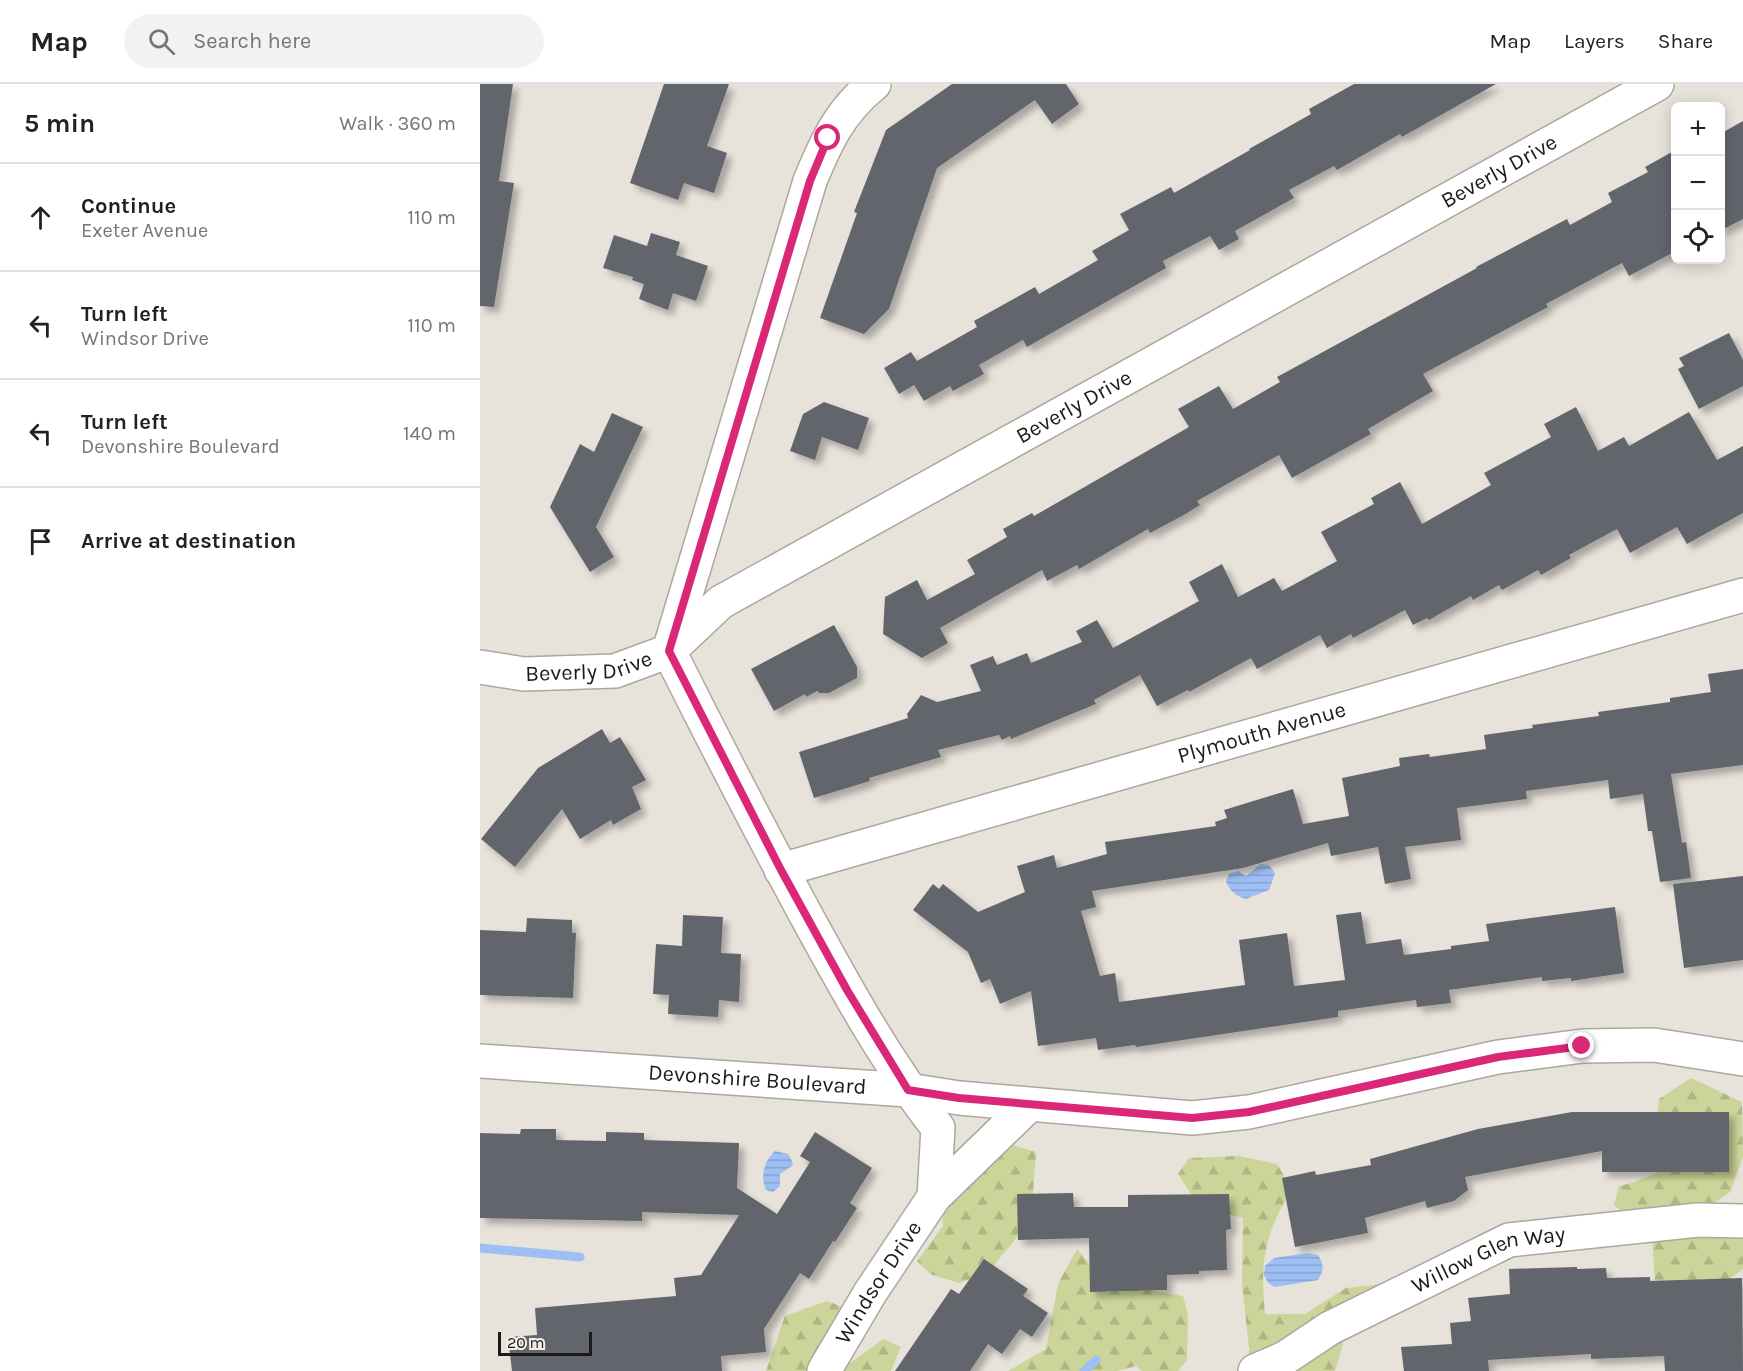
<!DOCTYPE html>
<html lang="en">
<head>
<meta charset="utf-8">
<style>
  body { margin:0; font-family:Karla,sans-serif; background:#f2f2f2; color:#222 }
  .controls { position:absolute; right:18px; top:18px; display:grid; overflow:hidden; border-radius:9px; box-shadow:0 3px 15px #0003 }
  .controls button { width:54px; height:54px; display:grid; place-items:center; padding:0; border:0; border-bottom:2px solid #e0e0e0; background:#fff; color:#222; font:30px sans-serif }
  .scale { position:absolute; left:18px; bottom:15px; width:94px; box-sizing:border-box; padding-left:6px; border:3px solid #1d1b18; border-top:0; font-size:16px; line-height:21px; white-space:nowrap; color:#1d1b18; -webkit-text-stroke:4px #f4efe7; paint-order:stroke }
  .stop { position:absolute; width:18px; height:18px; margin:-14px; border:4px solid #db2777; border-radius:50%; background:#fff }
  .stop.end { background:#db2777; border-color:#fff; box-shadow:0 2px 6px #0008 }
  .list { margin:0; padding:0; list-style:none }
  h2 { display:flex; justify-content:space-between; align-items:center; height:78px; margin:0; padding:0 24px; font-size:26px }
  h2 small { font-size:20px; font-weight:400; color:#767676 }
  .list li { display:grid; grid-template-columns:39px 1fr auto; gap:18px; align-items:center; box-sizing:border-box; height:108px; padding:0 24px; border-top:2px solid #e0e0e0 }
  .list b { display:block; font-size:22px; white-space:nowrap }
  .list p { margin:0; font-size:20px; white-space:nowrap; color:#767676 }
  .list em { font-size:20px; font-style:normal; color:#767676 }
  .icon { flex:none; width:33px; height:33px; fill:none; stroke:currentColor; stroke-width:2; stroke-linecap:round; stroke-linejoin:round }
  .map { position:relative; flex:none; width:1263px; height:1287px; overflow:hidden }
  header { display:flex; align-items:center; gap:36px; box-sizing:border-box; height:84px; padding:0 30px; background:#fff; border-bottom:2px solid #e0e0e0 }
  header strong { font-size:28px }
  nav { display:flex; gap:33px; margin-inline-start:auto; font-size:21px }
  .search { width:420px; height:54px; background:#f2f2f2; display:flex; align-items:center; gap:15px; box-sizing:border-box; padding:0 21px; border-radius:33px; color:#767676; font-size:22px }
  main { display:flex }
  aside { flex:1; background:#fff }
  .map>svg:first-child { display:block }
</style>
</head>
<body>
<header>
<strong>Map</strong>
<div class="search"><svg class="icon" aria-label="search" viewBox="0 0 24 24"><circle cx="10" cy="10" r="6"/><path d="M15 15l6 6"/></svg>Search here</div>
<nav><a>Map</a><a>Layers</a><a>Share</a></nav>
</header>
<main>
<aside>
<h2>5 min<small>Walk · 360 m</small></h2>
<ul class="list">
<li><svg class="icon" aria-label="ahead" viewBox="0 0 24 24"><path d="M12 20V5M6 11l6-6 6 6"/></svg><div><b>Continue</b><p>Exeter Avenue</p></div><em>110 m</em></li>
<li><svg class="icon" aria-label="left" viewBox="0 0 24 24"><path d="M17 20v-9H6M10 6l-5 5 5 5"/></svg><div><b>Turn left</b><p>Windsor Drive</p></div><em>110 m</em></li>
<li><svg class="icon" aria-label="left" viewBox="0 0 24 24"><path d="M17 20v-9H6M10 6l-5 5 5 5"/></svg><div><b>Turn left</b><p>Devonshire Boulevard</p></div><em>140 m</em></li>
<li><svg class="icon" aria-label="arrive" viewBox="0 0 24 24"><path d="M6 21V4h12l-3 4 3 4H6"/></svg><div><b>Arrive at destination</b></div></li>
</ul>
</aside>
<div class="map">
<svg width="1263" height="1287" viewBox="0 0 1263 1287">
  <defs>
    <pattern id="forest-firs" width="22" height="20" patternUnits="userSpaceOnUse" patternTransform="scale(1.5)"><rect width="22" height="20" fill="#ccd599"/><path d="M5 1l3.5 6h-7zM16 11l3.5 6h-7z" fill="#afb683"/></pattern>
    <pattern id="water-rules" width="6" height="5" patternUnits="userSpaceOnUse" patternTransform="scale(1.5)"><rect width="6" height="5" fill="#9dbff4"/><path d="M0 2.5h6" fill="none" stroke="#87a4d0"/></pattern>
    <filter id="shadow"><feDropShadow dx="5.5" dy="5.5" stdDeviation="3" flood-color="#0004"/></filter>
  </defs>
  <rect width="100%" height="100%" fill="#e7e2da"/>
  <g fill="url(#forest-firs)">
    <path d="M 1211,994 L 1262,1018 L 1263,1073 L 1250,1108 L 1227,1124 L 1263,1150 L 1263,1185 L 1233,1207 L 1176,1212 L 1172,1153 L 1134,1121 L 1139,1102 L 1152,1099 L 1199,1080 L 1175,1054 L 1179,1015 Z"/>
    <path d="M 532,1061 L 556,1068 L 551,1136 L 506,1191 L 479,1199 L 450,1190 L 437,1177 L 463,1142 L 462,1121 Z"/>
    <path d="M 759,1072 L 797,1080 L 812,1105 C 784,1151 780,1177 785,1230 L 825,1230 L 866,1204 L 901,1200 L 904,1230 L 878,1250 L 862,1223 L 849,1229 L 863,1260 L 855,1287 L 782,1287 L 770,1273 L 762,1200 L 763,1134 L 719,1122 L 698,1090 L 709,1074 Z"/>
    <path d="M 597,1165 L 625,1198 L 703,1212 L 708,1231 L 707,1276 L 698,1287 L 662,1287 L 656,1282 L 637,1287 L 528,1287 L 566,1265 L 578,1200 Z"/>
    <path d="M 347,1217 L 378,1229 L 370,1279 L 403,1255 L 421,1263 L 411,1287 L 286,1287 L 305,1232 Z"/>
  </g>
  <g fill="url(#water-rules)">
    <path d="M 781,780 L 789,781 L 795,789 L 789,806 L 766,815 C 756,812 751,808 746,798 L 749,790 L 758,787 L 766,792 Z"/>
    <path d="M 295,1067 L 308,1070 L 313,1079 L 312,1082 L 300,1090 L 300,1102 L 293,1108 L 286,1106 C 280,1092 284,1077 295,1067 Z"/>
    <path d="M 828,1169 L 838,1171 C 844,1181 844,1185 838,1196 L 795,1203 L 788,1199 L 784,1191 L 785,1182 L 794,1174 Z"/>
  </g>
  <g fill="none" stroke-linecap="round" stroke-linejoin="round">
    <g stroke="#9dbff4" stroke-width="9">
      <path d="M 0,1164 L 100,1173"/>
      <path d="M 604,1287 L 616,1276"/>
    </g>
  </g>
  <g fill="#64656d" filter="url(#shadow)">
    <path d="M 0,0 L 33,0 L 19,97 L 34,99 L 14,223 L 0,222 Z"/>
    <path d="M 184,0 L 249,0 L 227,62 L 247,69 L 234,109 L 204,99 L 198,116 L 150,99 Z"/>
    <path d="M 472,0 L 586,0 L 599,20 L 572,40 L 555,16 L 457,84 L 409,225 L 384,250 L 340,234 L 377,129 L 374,128 L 406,46 Z"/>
    <path d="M 874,0 L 1016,0 L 922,53 L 920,50 L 857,86 L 854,82 L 809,106 L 814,114 L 755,147 L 759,155 L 739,166 L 730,152 L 683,177 L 686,184 L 547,263 L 543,256 L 499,281 L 504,290 L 473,307 L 470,302 L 444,317 L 434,301 L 419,310 L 404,284 L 431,268 L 437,277 L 497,243 L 494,237 L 555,203 L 559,210 L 618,176 L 612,167 L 649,146 L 640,130 L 691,103 L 694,109 L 770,66 L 769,65 L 831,30 L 829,25 Z"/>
    <path d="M 1263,37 L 1263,135 L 1240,147 L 1240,50 Z"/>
    <path d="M 1192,68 L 1196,74 L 1196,167 L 1149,192 L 1142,179 L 1066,220 L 1068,223 L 943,290 L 953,307 L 888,345 L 891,350 L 812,394 L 799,371 L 717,417 L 720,421 L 704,431 L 670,449 L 668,445 L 599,485 L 597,481 L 567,497 L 562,486 L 460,544 L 468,559 L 442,574 L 403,550 L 405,513 L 437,496 L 447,516 L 495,490 L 487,476 L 527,453 L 523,445 L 552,429 L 554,432 L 709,343 L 698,325 L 739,302 L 753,325 L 800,298 L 797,293 L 997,184 L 996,183 L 1087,135 L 1090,141 L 1132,118 L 1128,109 L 1168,88 L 1165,83 Z"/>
    <path d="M 171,149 L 200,158 L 196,171 L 228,182 L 216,217 L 193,209 L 188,226 L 159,215 L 164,200 L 152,196 L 153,193 L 123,184 L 134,151 L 167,162 Z"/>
    <path d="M 1249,249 L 1263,276 L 1263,302 L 1219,325 L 1198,285 L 1204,282 L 1199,274 Z"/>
    <path d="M 344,318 L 389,334 L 378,366 L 342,353 L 335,376 L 310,367 L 323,330 Z"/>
    <path d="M 1096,323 L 1118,367 L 1144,353 L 1149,362 L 1209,328 L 1237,376 L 1263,362 L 1263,429 L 1207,460 L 1197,443 L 1150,469 L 1137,445 L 1089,471 L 1091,474 L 1061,491 L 1058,486 L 1022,506 L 1019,501 L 993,516 L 991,512 L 949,536 L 947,534 L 933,541 L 925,526 L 873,554 L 871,550 L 847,564 L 840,551 L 777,585 L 771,574 L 709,608 L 708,606 L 677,622 L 660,591 L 614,616 L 616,620 L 531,655 L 530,652 L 522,656 L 519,651 L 458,666 L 461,673 L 389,694 L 390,697 L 334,714 L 319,668 L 428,634 L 427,630 L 441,611 L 457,618 L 501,607 L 490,581 L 513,572 L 517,581 L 547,569 L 551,579 L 602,558 L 596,547 L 617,536 L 633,564 L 719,517 L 709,498 L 742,480 L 758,513 L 794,494 L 802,507 L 857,477 L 841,448 L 894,420 L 891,414 L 920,398 L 942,440 L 1011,401 L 1004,389 L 1071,353 L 1064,340 Z"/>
    <path d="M 132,329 L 163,343 L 116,443 L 134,473 L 110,488 L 70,423 L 100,360 L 114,368 Z"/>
    <path d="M 354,541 L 377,583 L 377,594 L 349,609 L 339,609 L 337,607 L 326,613 L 325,610 L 294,627 L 271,585 Z"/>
    <path d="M 1263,585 L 1263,681 L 1191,690 L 1202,759 L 1206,758 L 1211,794 L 1180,798 L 1172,747 L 1168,747 L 1163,710 L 1130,715 L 1128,696 L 1046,707 L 1047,715 L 977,724 L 981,756 L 925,763 L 931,795 L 905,800 L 898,763 L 851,772 L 848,759 L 763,784 L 612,807 L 616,823 L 601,827 L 620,892 L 635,889 L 639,918 L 765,901 L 759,856 L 807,849 L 814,902 L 865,896 L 856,831 L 881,828 L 886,860 L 921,855 L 924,871 L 971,865 L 971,862 L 1009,857 L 1006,840 L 1135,823 L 1144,889 L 1091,897 L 1091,894 L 1062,897 L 1062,893 L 969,906 L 971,919 L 937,923 L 936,916 L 858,927 L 858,933 L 656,963 L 655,961 L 618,966 L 616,954 L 558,962 L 551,907 L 520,920 L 510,895 L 501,899 L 488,868 L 433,826 L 453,800 L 459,805 L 463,800 L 498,828 L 545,808 L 537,782 L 574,771 L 577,784 L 627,770 L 625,758 L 736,742 L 735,738 L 747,734 L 744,726 L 813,705 L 823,740 L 869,732 L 862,694 L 920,682 L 919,674 L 949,670 L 950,673 L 1006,665 L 1004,651 L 1053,644 L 1052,641 L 1119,632 L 1118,628 L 1190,618 L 1190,614 L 1231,608 L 1228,590 Z"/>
    <path d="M 122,645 L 130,659 L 140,653 L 166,696 L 152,703 L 161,725 L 133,741 L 131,736 L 100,755 L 82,725 L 35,783 L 1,755 L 58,684 Z"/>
    <path d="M 1263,792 L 1263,876 L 1204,884 L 1193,800 Z"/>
    <path d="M 203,831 L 243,833 L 241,869 L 261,870 L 259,918 L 239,916 L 238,933 L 188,930 L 189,911 L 173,910 L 176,860 L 202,862 Z"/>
    <path d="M 47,834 L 92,836 L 92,849 L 96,849 L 93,914 L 0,911 L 0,846 L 46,848 Z"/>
    <path d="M 1092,1028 L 1249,1028 L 1249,1088 L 1122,1088 L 1122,1067 L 985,1093 L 988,1106 L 974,1117 L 947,1124 L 945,1117 L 885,1134 L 888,1149 L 815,1163 L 802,1094 L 835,1087 L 836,1091 L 891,1081 L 890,1075 L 998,1045 Z"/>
    <path d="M 41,1045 L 76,1045 L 76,1056 L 126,1057 L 126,1048 L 164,1049 L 164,1056 L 259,1059 L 257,1104 L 297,1130 L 330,1078 L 320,1072 L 335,1048 L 392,1084 L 370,1119 L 377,1124 L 355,1158 L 353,1157 L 329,1195 L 320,1189 L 284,1245 L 286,1268 L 241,1272 L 242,1287 L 32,1287 L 28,1253 L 57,1251 L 55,1224 L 196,1212 L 194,1194 L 221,1191 L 259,1131 L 162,1128 L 162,1137 L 0,1134 L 0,1049 L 40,1050 Z"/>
    <path d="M 593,1109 L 594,1123 L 648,1123 L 648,1111 L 749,1110 L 751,1145 L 746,1146 L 747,1186 L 719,1187 L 719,1190 L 687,1191 L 687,1206 L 610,1208 L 609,1154 L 538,1156 L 537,1110 Z"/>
    <path d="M 504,1175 L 548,1205 L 543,1212 L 568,1229 L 552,1253 L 540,1245 L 522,1270 L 508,1260 L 490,1287 L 415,1287 L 471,1205 L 479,1210 Z"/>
    <path d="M 1097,1183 L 1097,1185 L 1126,1184 L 1127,1194 L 1170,1193 L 1170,1197 L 1262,1194 L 1263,1287 L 1185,1287 L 1184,1272 L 1111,1275 L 1111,1270 L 1008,1276 L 1009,1287 L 924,1287 L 921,1263 L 972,1260 L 970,1239 L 991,1237 L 988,1214 L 1030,1210 L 1029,1185 Z"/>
  </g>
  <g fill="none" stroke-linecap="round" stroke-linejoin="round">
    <defs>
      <g id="minor">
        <path id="s1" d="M 301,786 L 1263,511"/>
        <path id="s2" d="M 0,977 L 428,1006 L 479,1014 L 712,1034 L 769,1028 L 1018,973 L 1103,962 L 1174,961 L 1263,975"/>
        <path d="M 454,1113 L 549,1021"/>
        <path id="s3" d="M 344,1287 L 390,1209 L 454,1113 L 458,1044 C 404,975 363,899 321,822 C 276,738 232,653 189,567 L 330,97 C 346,58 360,27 394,0"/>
        <path id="s4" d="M 775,1287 L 805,1274 L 850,1244 L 1029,1156 L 1218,1136 L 1263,1137"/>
      </g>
      <g id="tertiary">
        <path id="s5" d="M 0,583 L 44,590 L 135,587 L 189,567 L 241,518 L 1177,0"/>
      </g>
    </defs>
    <use href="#minor" stroke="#aca79f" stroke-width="36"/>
    <use href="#tertiary" stroke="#aca79f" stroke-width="36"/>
    <use href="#minor" stroke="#fff" stroke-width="33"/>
    <use href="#tertiary" stroke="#fff" stroke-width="33"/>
  </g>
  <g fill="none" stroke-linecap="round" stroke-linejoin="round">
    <path stroke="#db2777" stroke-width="8" d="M 348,54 L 330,97 L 189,567 L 301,786 L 367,906 L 428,1006 L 479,1014 L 712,1034 L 769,1028 L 1018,973 L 1102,962"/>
  </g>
  <g text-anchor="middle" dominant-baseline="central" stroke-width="6" stroke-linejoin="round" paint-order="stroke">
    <g font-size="22" fill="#1d1b18" stroke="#f4efe7">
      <text stroke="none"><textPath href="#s5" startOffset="1154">Beverly Drive</textPath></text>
      <text stroke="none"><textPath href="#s5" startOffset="668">Beverly Drive</textPath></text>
      <text stroke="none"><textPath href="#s5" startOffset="110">Beverly Drive</textPath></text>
      <text stroke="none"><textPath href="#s1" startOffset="500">Plymouth Avenue</textPath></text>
      <text stroke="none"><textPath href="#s2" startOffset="278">Devonshire Boulevard</textPath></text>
      <text stroke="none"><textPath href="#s4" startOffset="261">Willow Glen Way</textPath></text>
      <text stroke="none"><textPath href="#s3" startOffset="104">Windsor Drive</textPath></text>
    </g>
  </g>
</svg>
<div class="controls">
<button>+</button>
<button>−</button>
<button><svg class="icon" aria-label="locate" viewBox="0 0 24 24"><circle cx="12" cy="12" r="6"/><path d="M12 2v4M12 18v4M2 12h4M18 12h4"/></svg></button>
</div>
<div class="scale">20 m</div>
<div class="stop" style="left:348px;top:54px"></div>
<div class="stop end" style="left:1102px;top:962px"></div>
</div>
</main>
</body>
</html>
